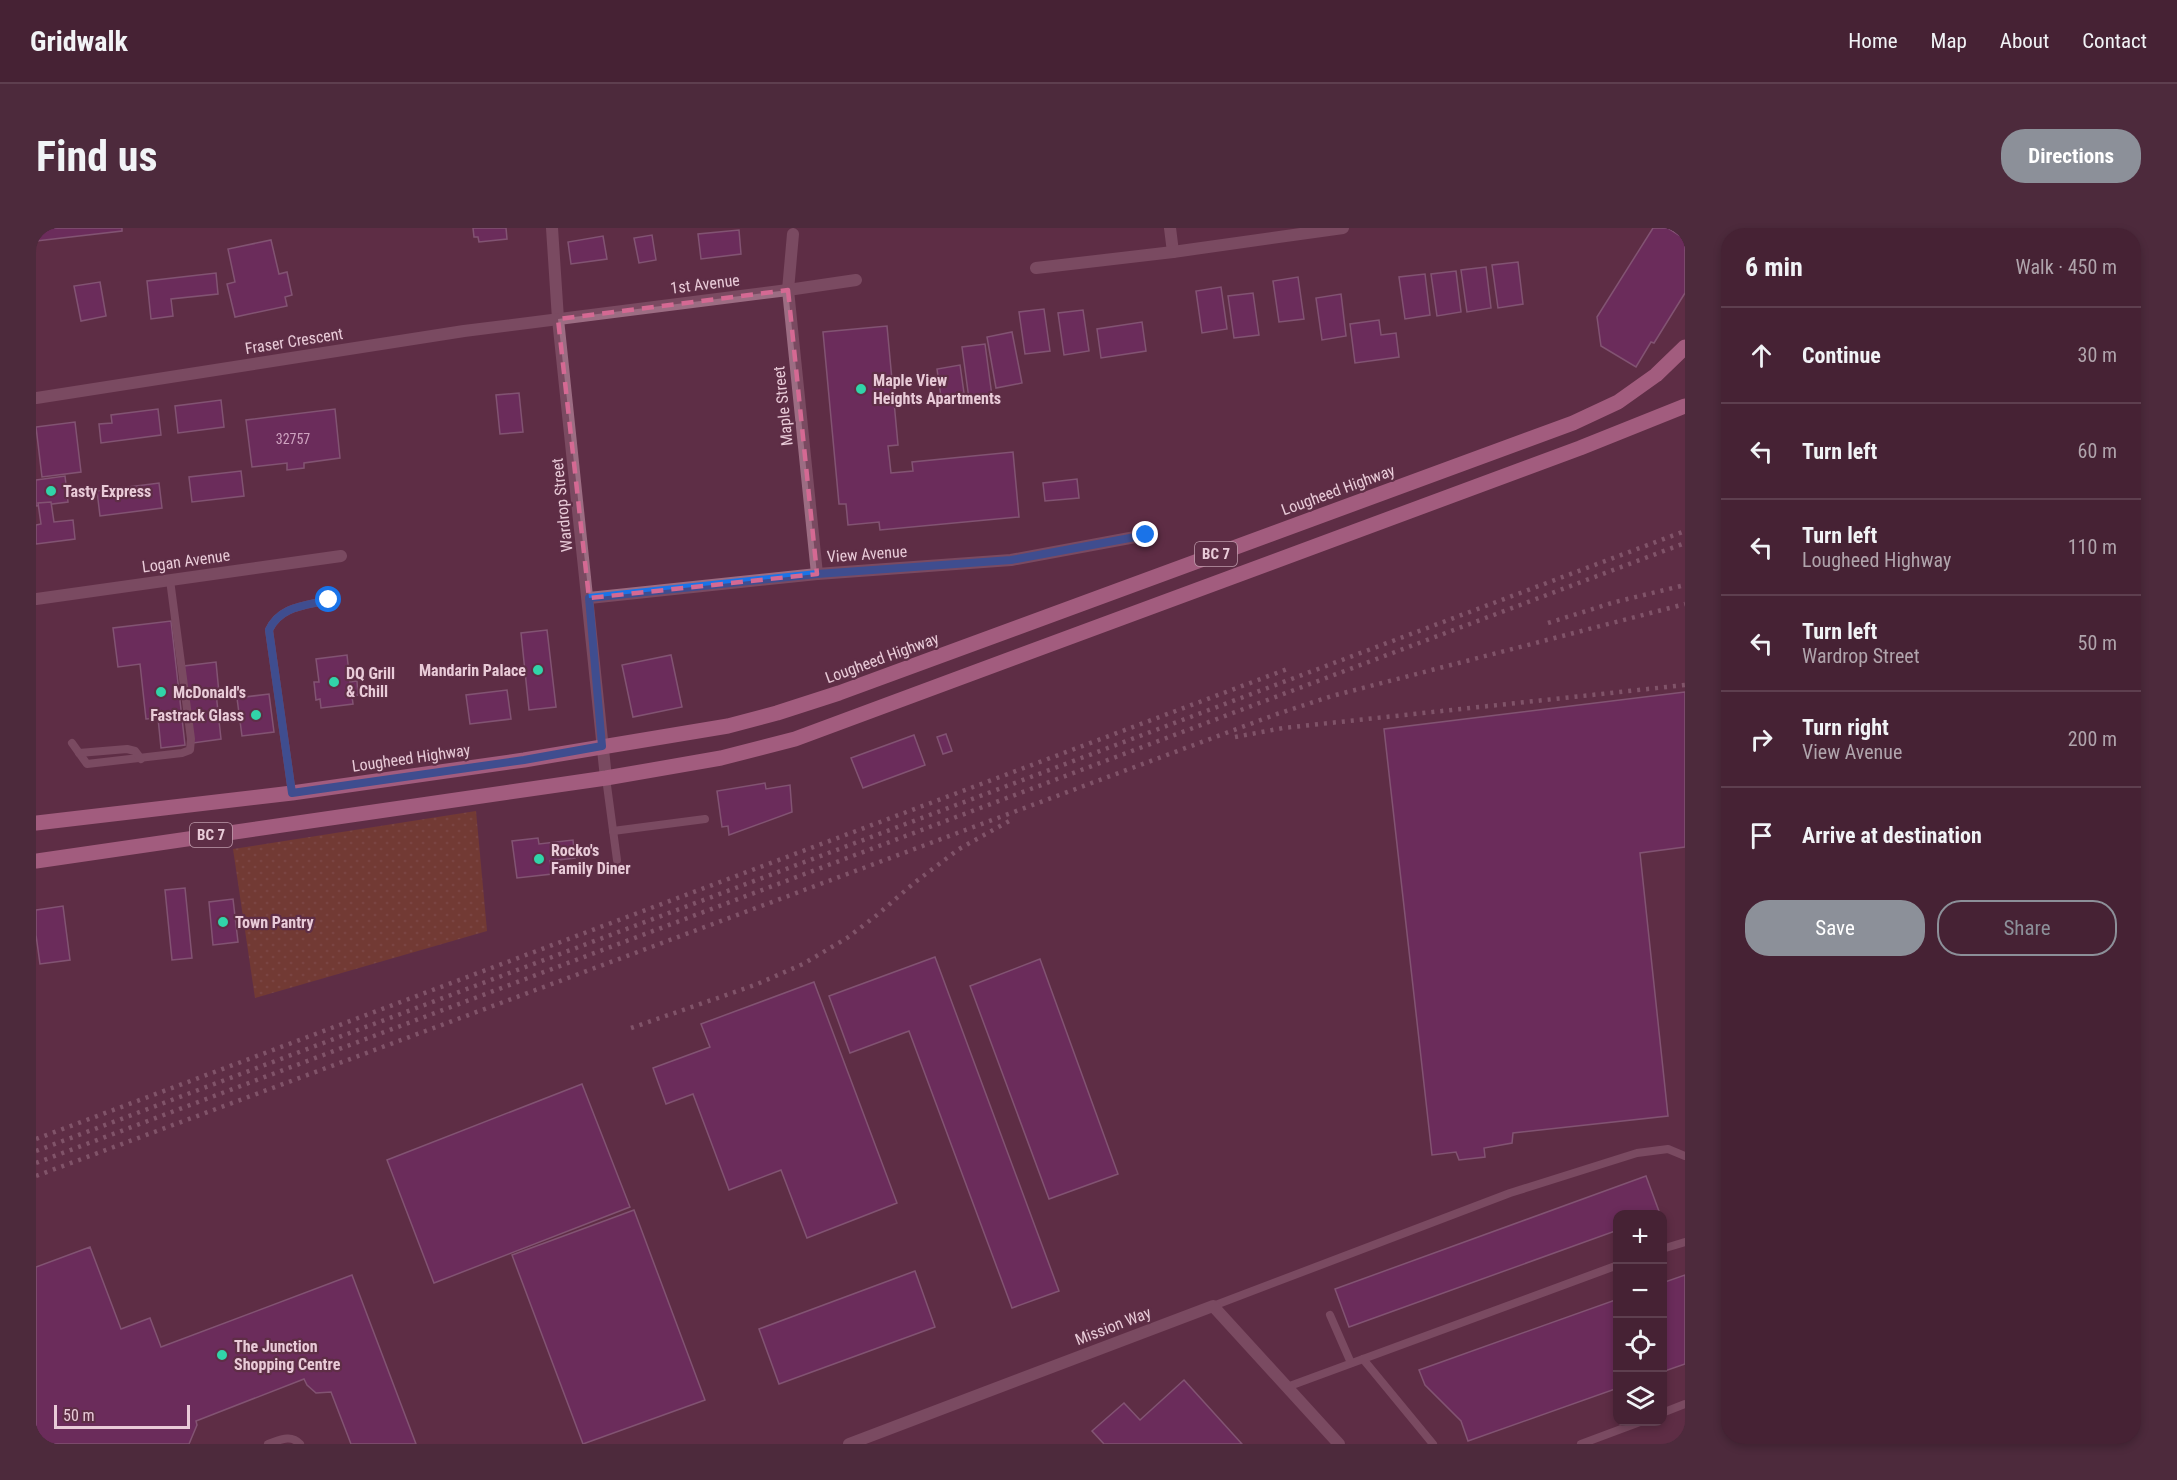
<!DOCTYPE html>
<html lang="en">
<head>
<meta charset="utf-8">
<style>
  body { margin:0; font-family:"Roboto Condensed",sans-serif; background:#4d2a3c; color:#f1f3f6 }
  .controls { position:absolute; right:18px; bottom:18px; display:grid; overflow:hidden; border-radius:12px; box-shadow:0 3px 9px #0003 }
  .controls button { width:54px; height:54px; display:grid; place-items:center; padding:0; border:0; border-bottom:2px solid #5e3f4f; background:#462234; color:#f1f3f6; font:30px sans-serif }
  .scale { position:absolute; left:18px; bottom:15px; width:136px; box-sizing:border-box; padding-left:6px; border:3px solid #e9cbd8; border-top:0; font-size:16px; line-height:21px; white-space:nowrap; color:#e9cbd8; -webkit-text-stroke:4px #5e2e46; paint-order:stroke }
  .stop { position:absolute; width:18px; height:18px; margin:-14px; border:4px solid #1a73e8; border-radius:50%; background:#fff }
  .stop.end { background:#1a73e8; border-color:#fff; box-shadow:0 2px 6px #0008 }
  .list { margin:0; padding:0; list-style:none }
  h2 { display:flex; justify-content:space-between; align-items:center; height:78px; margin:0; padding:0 24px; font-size:26px }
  h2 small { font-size:20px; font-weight:400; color:#b0a4ac }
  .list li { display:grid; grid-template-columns:39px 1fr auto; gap:18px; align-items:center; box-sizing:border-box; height:96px; padding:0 24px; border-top:2px solid #5e3f4f }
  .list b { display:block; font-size:22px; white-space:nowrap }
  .list p { margin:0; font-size:20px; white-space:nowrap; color:#b0a4ac }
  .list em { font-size:20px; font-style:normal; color:#b0a4ac }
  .actions { display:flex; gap:12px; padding:18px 24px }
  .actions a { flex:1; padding:14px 0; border:2px solid #8c9099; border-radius:24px; text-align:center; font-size:21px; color:#8c9099 }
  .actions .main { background:#8c9099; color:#fff }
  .icon { flex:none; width:33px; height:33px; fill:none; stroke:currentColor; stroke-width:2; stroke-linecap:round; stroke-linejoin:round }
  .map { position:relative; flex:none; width:1649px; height:1216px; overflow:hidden; border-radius:24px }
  header { display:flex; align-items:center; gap:36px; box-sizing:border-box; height:84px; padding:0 30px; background:#462234; border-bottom:2px solid #5e3f4f }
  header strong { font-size:28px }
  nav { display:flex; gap:33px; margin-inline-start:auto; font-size:21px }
  .intro { display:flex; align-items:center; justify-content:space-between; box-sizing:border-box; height:144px; padding:0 36px }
  h1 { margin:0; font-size:42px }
  .button { padding:15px 27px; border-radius:24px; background:#8c9099; color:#fff; font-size:21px; font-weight:700 }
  main { display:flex; gap:36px; padding:0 36px }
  aside { flex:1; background:#462234; border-radius:24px; box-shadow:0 3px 9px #0003 }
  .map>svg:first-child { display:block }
</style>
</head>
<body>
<header>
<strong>Gridwalk</strong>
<nav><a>Home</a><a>Map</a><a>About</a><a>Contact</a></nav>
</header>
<div class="intro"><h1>Find us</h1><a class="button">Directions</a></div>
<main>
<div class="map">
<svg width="1649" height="1216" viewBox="0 0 1649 1216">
  <defs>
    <pattern id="grass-dots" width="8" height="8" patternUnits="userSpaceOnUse" patternTransform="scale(1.5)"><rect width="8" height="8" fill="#8b4920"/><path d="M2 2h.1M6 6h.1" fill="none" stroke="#9b6240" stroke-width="1.8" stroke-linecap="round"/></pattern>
  </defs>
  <rect width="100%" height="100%" fill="#5e2e46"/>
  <path fill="url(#grass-dots)" d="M 440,583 L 451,703 L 219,770 L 197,621 Z"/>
  <g fill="#7b2a77" stroke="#ad81a9" stroke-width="1.5">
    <path d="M 0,0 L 86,0 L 86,3 L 0,13 Z"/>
    <path d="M 437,0 L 470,0 L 471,11 L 443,14 L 442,9 L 438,9 Z"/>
    <path d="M 1617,0 L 1632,0 L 1649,11 L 1649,65 L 1618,115 L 1615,114 L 1600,139 L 1565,118 L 1561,89 Z"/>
    <path d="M 703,2 L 705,26 L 665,31 L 662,6 Z"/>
    <path d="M 616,7 L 620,32 L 603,35 L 598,10 Z"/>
    <path d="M 567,8 L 571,31 L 535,36 L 532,14 Z"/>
    <path d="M 235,12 L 243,46 L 251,44 L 256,67 L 249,69 L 251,78 L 199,89 L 191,56 L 199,54 L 192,21 Z"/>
    <path d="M 1482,34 L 1487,76 L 1462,80 L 1456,37 Z"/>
    <path d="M 1450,39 L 1455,80 L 1431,84 L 1425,42 Z"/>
    <path d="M 1420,43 L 1425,84 L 1401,88 L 1395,46 Z"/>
    <path d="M 180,45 L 182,66 L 135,71 L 137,88 L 115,91 L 111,53 Z"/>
    <path d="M 1389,46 L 1394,87 L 1369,91 L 1363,49 Z"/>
    <path d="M 1262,49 L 1268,91 L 1243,94 L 1237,53 Z"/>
    <path d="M 64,54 L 70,88 L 45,93 L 38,58 Z"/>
    <path d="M 1185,59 L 1191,101 L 1166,105 L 1160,63 Z"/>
    <path d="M 1217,65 L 1223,107 L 1198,110 L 1192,68 Z"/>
    <path d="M 1305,66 L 1310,108 L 1286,112 L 1280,70 Z"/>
    <path d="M 1008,81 L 1014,123 L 989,126 L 983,84 Z"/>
    <path d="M 1047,82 L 1053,123 L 1028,127 L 1022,85 Z"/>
    <path d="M 1343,92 L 1345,107 L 1360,105 L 1363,129 L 1319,135 L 1314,96 Z"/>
    <path d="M 1106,94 L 1110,123 L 1065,130 L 1061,101 Z"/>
    <path d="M 851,98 L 862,217 L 852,218 L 855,245 L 877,243 L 876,234 L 977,224 L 983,289 L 844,302 L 843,294 L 812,297 L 810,276 L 803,276 L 787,104 Z"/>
    <path d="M 976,104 L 986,155 L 960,160 L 951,109 Z"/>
    <path d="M 949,116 L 956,168 L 933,171 L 926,119 Z"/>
    <path d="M 924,137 L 928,165 L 905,169 L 901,141 Z"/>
    <path d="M 483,165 L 487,204 L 464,206 L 460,167 Z"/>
    <path d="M 185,172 L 188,199 L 142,205 L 139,178 Z"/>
    <path d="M 122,181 L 125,207 L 65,215 L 63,196 L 76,195 L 75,187 Z"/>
    <path d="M 299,181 L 304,230 L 268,235 L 268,240 L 251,242 L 251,235 L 216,239 L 210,192 Z"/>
    <path d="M 39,194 L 45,244 L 6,249 L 0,199 Z"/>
    <path d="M 205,243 L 208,268 L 156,274 L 153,249 Z"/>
    <path d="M 29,248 L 32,274 L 0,278 L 0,252 Z"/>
    <path d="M 1041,251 L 1043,270 L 1009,273 L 1007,255 Z"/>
    <path d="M 123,255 L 126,280 L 64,288 L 61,263 Z"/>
    <path d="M 15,274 L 18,294 L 37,292 L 39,311 L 0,316 L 0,297 L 5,296 L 2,275 Z"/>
    <path d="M 135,393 L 149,517 L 125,520 L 122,490 L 110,491 L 104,436 L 82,439 L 77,400 Z"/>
    <path d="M 511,402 L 520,479 L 493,482 L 485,405 Z"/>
    <path d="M 311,427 L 314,454 L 321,453 L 322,467 L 316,468 L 317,476 L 285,480 L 284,471 L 280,472 L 278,454 L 283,454 L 280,431 Z"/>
    <path d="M 635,427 L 646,479 L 597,489 L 586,437 Z"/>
    <path d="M 180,434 L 183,465 L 180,465 L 185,511 L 157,515 L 148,438 Z"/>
    <path d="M 471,462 L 475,491 L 434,496 L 430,467 Z"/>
    <path d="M 1649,464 L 1649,619 L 1604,625 L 1632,888 L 1477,905 L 1476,915 L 1448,920 L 1449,929 L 1423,932 L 1420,924 L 1396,927 L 1348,501 Z"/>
    <path d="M 233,466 L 238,504 L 206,508 L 201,470 Z"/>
    <path d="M 910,506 L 916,523 L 907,526 L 901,509 Z"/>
    <path d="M 878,507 L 889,537 L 827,560 L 815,530 Z"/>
    <path d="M 729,555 L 730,561 L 754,557 L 756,584 L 693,607 L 692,598 L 686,599 L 681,563 Z"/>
    <path d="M 502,610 L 503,616 L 537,612 L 539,630 L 514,633 L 516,646 L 481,650 L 476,613 Z"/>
    <path d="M 149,660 L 156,730 L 136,732 L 129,662 Z"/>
    <path d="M 197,671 L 202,714 L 177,717 L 173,674 Z"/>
    <path d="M 27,678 L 34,732 L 4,736 L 0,707 L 0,682 Z"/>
    <path d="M 899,729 L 1023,1063 L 976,1080 L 873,803 L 814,825 L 793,768 Z"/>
    <path d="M 1004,731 L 1082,946 L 1013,971 L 934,758 Z"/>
    <path d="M 778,754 L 861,975 L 771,1010 L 745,942 L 693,962 L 657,866 L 630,876 L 617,840 L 674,819 L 665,796 Z"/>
    <path d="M 546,856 L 594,979 L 398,1055 L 351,932 Z"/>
    <path d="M 1610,948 L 1624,986 L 1582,986 L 1582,1002 L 1313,1099 L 1299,1061 Z"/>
    <path d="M 598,982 L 669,1172 L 547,1216 L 476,1027 Z"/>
    <path d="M 54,1019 L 85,1101 L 114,1090 L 125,1119 L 316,1047 L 380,1216 L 315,1216 L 295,1164 L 280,1165 L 271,1157 L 268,1151 L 160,1193 L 161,1197 L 153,1216 L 0,1216 L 0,1039 Z"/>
    <path d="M 879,1043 L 899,1099 L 743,1156 L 723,1101 Z"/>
    <path d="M 1649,1047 L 1649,1136 L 1626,1144 L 1626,1055 Z"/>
    <path d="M 1582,1071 L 1582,1160 L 1432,1213 L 1425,1193 L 1389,1157 L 1383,1142 Z"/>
    <path d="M 1148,1152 L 1206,1216 L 1068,1216 L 1056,1203 L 1088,1175 L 1104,1192 Z"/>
  </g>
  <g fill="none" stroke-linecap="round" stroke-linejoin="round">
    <g stroke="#9c6d83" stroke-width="8">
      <path d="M 36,515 L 51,536 L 146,525 L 154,522 L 155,511 L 134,352"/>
      <path d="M 43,525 L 91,521 L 99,523 L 105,531"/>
      <path d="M 570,550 L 581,632"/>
      <path d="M 256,565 L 233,402 C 244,378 269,378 293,372"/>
      <path d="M 577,603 L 669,591"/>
      <path d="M 1626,1021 L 1649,1014"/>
      <path d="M 1177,1078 L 1474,965 L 1601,925 L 1632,921 L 1649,928"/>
      <path d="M 1294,1087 L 1315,1135"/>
      <path d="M 1327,1131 L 1397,1216"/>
      <path d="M 1251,1159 L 1582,1037"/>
      <path d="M 1626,1185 L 1649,1176"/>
      <path d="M 232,1216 C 244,1212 255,1206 264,1216"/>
      <path d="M 1545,1216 L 1604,1194"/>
    </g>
    <g stroke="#9c6d83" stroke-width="12">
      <path d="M 516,0 L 522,91 L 570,550"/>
      <path d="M 1134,0 L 1137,24"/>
      <path d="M 757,6 L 752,62 L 781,346"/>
      <path d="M 1000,40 L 1137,24 L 1307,0"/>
      <path d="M 0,170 L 428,103 L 752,62 L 820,52"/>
      <path d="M 553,370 L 781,346 L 975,332 L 1110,307"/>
      <path d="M 0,371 L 305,328"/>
      <path d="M 813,1216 L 1177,1078 L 1303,1216"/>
    </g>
    <g stroke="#f495c3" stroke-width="15">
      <path d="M 0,595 L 256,565 L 488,532 L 692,498 L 741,485 L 803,465 L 1537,195 L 1582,174 L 1620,147 L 1649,119"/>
      <path d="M 0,633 L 570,550 L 685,530 L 759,511 L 1544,220 L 1649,178"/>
    </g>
    <g stroke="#a98294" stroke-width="4.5" stroke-dasharray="3 6" stroke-linecap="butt">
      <path d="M 1512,395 L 1579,374 L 1649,357"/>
      <path d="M 1199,509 L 1247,500 L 1649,457"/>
      <path d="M 595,800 L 719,757 L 767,736 L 811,710 L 841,687 L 878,655 L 923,621 L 975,592"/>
      <path d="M 0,911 L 1254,440"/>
      <path d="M 0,923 L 1649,303"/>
      <path d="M 0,935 L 1649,315"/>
      <path d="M 0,948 L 1241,486 L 1296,468 L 1649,376"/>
    </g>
  </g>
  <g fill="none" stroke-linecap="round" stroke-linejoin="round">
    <path stroke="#1a73e8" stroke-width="8" d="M 293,372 C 269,378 244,378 233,402 L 256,565 L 488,532 L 566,518 L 553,370 L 781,346 L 975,332 L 1110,307"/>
  </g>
  <path d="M0 0H1649V1216H0ZM 752,62 L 781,346 L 553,370 L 522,91 Z" fill="#5e2e46" fill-opacity=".55" fill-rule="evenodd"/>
  <path fill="none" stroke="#d46993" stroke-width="4.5" stroke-dasharray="12 8" stroke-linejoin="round" d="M 752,62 L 781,346 L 553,370 L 522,91 Z"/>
  <g fill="#31d4a9" stroke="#5e2e46" stroke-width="2">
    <circle cx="825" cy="161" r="6"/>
    <circle cx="15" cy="263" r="6"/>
    <circle cx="502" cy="442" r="6"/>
    <circle cx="298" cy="454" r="6"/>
    <circle cx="125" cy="464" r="6"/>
    <circle cx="220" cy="487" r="6"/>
    <circle cx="503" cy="631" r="6"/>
    <circle cx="187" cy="694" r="6"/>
    <circle cx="186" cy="1127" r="6"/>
  </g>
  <g text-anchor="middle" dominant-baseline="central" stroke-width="4.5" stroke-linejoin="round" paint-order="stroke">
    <g font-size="14" fill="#cea3c0">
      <text x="257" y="211">32757</text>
    </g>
    <g fill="#5e2e46" stroke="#bf9cac" stroke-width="1.5">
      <rect x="1159" y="314" width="42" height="24" rx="4.5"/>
      <rect x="154" y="595" width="42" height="24" rx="4.5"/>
    </g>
    <g font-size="15" font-weight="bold" fill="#e9cbd8">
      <text x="1180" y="326">BC 7</text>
      <text x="175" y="607">BC 7</text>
    </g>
    <g font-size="16" fill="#e9cbd8" stroke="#5e2e46">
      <text transform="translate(669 56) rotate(-7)">1st Avenue</text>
      <text transform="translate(258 113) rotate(-9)">Fraser Crescent</text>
      <text transform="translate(747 178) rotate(-96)">Maple Street</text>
      <text transform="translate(1302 262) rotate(-20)">Lougheed Highway</text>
      <text transform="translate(526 277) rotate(-96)">Wardrop Street</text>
      <text transform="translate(831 326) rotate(-4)">View Avenue</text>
      <text transform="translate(150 333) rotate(-8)">Logan Avenue</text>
      <text transform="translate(846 430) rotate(-20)">Lougheed Highway</text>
      <text transform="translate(375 530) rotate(-8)">Lougheed Highway</text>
      <text transform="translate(1077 1098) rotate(-21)">Mission Way</text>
    </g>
    <g font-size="16" font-weight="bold" fill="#e9cbd8" stroke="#5e2e46" text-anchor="start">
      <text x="837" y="152">Maple View<tspan x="837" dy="18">Heights Apartments</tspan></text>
      <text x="27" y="263">Tasty Express</text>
      <text x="490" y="442" text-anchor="end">Mandarin Palace</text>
      <text x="310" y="445">DQ Grill<tspan x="310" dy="18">&amp; Chill</tspan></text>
      <text x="137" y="464">McDonald's</text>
      <text x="208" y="487" text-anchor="end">Fastrack Glass</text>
      <text x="515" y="622">Rocko's<tspan x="515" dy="18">Family Diner</tspan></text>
      <text x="199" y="694">Town Pantry</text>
      <text x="198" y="1118">The Junction<tspan x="198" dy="18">Shopping Centre</tspan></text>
    </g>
  </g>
</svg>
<div class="controls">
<button>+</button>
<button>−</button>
<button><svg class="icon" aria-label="locate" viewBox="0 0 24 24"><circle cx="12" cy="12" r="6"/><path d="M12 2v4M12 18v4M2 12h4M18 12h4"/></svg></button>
<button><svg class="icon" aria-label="layers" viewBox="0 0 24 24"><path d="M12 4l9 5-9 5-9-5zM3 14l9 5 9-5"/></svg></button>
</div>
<div class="scale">50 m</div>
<div class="stop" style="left:293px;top:372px"></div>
<div class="stop end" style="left:1110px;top:307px"></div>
</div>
<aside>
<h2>6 min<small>Walk · 450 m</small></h2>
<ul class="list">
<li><svg class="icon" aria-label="ahead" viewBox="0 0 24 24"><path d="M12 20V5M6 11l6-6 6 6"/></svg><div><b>Continue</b></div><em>30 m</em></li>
<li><svg class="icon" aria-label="left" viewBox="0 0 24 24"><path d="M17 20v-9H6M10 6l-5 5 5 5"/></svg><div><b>Turn left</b></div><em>60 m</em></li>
<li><svg class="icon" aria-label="left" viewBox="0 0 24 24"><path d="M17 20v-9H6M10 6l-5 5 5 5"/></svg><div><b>Turn left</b><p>Lougheed Highway</p></div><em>110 m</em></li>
<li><svg class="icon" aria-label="left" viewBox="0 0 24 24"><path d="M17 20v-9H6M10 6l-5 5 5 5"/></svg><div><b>Turn left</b><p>Wardrop Street</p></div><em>50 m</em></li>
<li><svg class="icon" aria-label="right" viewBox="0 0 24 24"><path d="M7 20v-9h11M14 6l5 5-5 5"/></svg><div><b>Turn right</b><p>View Avenue</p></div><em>200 m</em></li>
<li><svg class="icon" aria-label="arrive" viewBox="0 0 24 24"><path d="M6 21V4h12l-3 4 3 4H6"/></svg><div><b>Arrive at destination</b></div></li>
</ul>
<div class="actions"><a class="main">Save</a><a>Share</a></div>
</aside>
</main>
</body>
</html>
